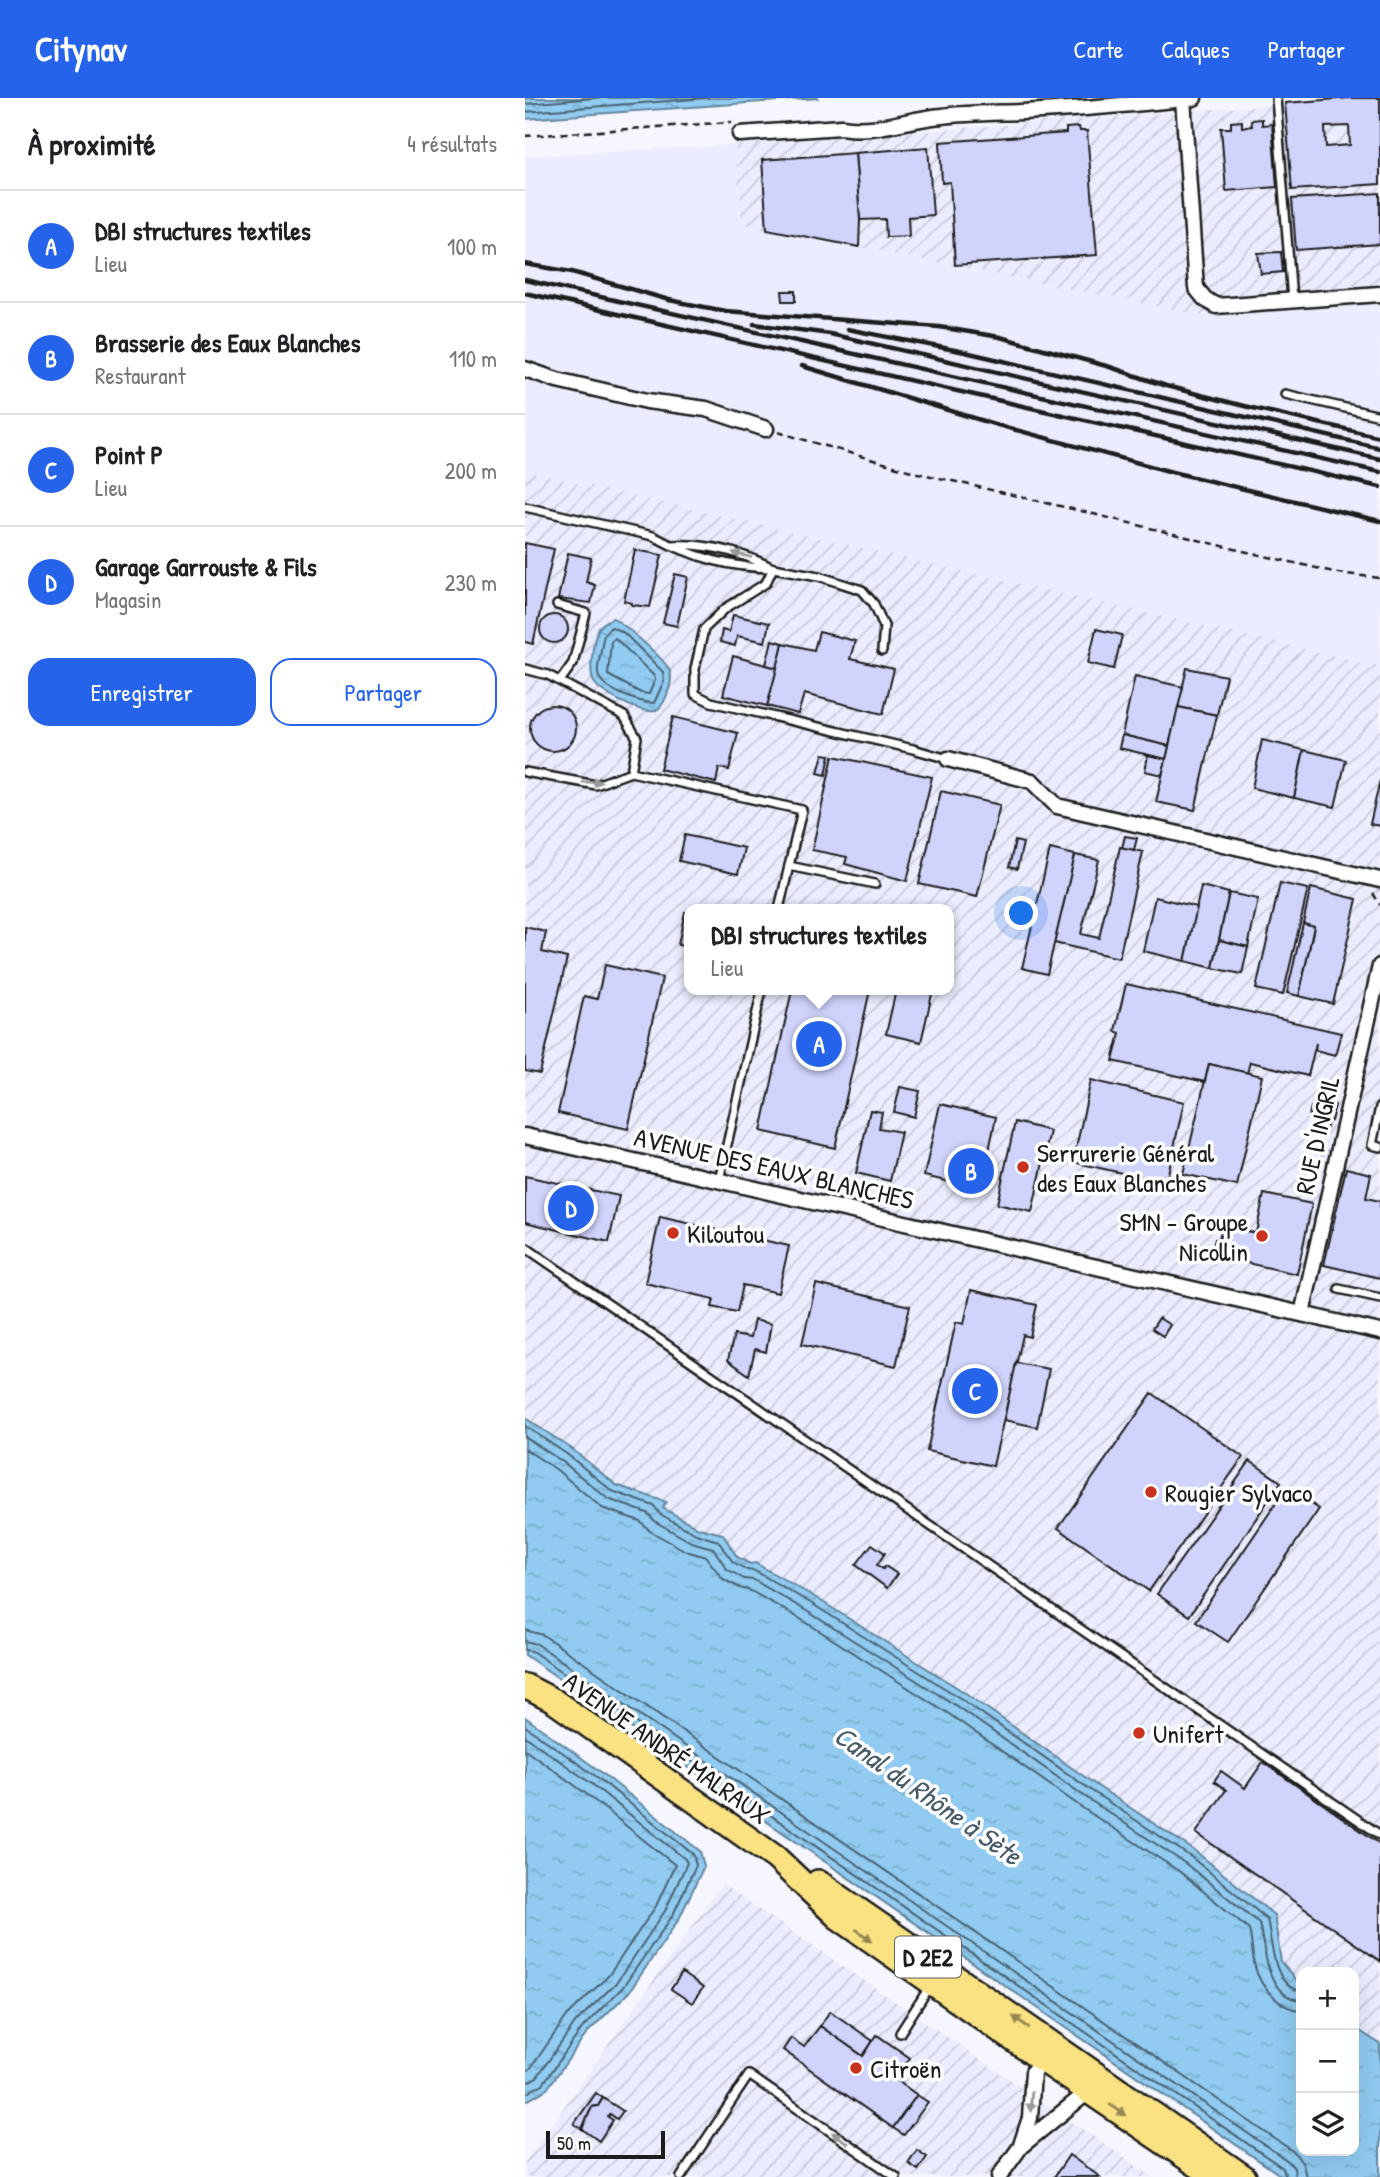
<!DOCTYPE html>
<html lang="fr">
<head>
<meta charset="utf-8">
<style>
  body { margin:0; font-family:"Patrick Hand",sans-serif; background:#f2f2f2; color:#202124 }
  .controls { position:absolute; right:21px; bottom:21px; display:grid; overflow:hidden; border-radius:14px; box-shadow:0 7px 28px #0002 }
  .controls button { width:63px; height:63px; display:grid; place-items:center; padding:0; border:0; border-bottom:2px solid #e0e0e0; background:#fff; color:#202124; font:35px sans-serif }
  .scale { position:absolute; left:21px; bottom:18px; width:119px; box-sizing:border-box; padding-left:7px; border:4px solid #1c1c1c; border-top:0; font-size:19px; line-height:24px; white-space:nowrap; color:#1c1c1c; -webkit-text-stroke:5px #fff; paint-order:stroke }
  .you { position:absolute; left:497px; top:816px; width:24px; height:24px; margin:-18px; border:5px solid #fff; border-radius:50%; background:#1a73e8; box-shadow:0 0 0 10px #1a73e833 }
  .badge { display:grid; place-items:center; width:46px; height:46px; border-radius:50%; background:#2563eb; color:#fff; font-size:23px; font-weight:700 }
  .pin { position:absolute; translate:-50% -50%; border:4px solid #fff; box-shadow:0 2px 7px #0006 }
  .popup { position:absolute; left:159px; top:806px; width:270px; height:91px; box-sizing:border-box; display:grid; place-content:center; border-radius:14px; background:#fff; filter:drop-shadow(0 2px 5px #0005); font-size:23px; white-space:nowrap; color:#757577 }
  .popup b { font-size:26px; color:#202124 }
  .popup::after { content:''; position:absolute; left:50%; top:100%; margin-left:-14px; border:14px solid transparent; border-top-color:#fff }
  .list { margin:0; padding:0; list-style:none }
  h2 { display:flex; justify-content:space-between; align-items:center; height:91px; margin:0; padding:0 28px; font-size:30px }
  h2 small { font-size:23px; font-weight:400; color:#757577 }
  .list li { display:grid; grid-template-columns:46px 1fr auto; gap:21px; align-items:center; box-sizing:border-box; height:112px; padding:0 28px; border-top:2px solid #e0e0e0 }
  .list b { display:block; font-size:26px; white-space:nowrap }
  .list p { margin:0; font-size:23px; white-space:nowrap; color:#757577 }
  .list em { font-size:23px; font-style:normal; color:#757577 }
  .actions { display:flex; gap:14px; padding:21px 28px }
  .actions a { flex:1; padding:16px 0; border:2px solid #2563eb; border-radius:21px; text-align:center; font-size:24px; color:#2563eb }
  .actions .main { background:#2563eb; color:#fff }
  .icon { flex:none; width:38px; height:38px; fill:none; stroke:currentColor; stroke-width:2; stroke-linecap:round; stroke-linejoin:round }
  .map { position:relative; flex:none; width:855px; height:2079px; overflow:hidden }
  header { display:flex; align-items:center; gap:42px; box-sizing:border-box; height:98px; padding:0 35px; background:#2563eb; color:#fff }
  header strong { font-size:33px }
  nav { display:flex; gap:38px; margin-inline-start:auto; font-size:24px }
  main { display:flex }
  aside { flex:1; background:#fff }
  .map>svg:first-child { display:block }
</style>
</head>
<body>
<header>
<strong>Citynav</strong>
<nav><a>Carte</a><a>Calques</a><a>Partager</a></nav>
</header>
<main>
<aside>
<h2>À proximité<small>4 résultats</small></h2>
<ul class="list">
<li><span class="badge">A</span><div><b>DBI structures textiles</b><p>Lieu</p></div><em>100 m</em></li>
<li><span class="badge">B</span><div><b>Brasserie des Eaux Blanches</b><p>Restaurant</p></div><em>110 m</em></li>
<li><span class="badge">C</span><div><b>Point P</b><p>Lieu</p></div><em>200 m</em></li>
<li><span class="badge">D</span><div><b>Garage Garrouste &amp; Fils</b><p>Magasin</p></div><em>230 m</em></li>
</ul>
<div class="actions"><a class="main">Enregistrer</a><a>Partager</a></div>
</aside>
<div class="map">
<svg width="855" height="2079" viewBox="0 0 855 2079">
  <defs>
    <pattern id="industrial-furrows" width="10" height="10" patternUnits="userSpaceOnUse" patternTransform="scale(1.75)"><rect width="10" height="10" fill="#ebecfe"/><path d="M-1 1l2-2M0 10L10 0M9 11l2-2" fill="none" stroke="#c9cad9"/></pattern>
    <pattern id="water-ripples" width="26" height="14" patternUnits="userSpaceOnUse" patternTransform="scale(1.75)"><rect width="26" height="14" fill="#91cbf1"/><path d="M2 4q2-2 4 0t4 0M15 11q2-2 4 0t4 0" fill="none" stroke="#7caece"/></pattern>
  </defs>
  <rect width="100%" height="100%" fill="#f6f6ff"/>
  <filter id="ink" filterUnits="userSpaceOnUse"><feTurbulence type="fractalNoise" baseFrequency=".0143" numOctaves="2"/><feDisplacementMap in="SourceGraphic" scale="14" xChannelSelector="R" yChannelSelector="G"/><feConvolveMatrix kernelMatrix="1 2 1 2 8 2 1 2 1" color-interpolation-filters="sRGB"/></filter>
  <g filter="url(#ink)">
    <path fill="#ebecfe" d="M 210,47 L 218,126 L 687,219 L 855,196 L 855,568 L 0,373 L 0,58 Z"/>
    <g fill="url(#industrial-furrows)" fill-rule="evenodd">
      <path d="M 839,0 L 855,0 L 855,196 L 687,219 L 217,126 L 210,47 Z"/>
      <path d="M 0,373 L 855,568 L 855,1946 L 829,1929 L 829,1874 L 776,1874 L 776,1888 L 756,1864 L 749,1817 L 670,1753 L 574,1689 L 439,1594 L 293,1501 L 212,1459 L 198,1436 L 174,1430 L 91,1387 L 47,1351 L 0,1320 ZM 164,811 L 424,811 L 424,892 L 164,892 Z"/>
      <path d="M 197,1786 L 628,2079 L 0,2079 L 0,2064 Z"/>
    </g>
    <g fill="url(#water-ripples)" stroke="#62859c" stroke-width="2">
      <path d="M 0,0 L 294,0 L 0,21 Z"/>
      <path d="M 88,520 C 100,527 137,559 144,571 C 148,580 145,588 142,597 C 140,602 136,612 129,613 C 115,615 73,595 68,582 C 64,574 68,543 72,534 C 74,527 81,523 88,520 Z"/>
      <path d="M 0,1320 L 47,1351 L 91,1387 L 141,1404 L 138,1410 L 174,1430 L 198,1436 L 212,1459 L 225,1466 L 230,1465 L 293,1501 L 439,1594 L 574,1689 L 670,1753 L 749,1817 L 756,1864 L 776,1888 L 776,2053 L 829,2053 L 829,1929 L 855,1946 L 855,2079 L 758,2079 L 0,1557 Z"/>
      <path d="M 0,1619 L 76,1674 L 175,1753 L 179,1768 L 154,1821 L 104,1894 L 63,1934 L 22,1991 L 0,2004 Z"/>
    </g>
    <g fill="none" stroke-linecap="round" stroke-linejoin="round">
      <g stroke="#4b6271" stroke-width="2">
        <path d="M 0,6 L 70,0"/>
        <path d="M 0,14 L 183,0"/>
        <path d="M 87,529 L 99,535 L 138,574 L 139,583 L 129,605 C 115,605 74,591 73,575 C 72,568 75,559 76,552 C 78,542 77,534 87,529 Z"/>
        <path d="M 90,540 L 129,578 L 130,582 L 124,596 L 116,595 L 83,577 L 86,543 Z"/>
        <path d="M 0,1328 L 43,1357 L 87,1393 L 129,1408 L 135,1416 L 171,1436 L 193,1443 L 208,1464 L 222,1472 L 230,1473 L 289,1507 L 435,1600 L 570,1695 L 666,1759 L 742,1821 C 747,1842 747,1889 776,1893"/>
        <path d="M 0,1339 L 38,1364 L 83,1401 L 122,1415 L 131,1424 L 166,1444 L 188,1450 L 202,1471 L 219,1481 L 229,1482 L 285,1515 L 430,1607 L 565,1702 L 661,1766 L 734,1825 C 740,1850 741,1900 776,1902"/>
        <path d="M 0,1351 L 32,1372 L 77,1410 L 115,1423 L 125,1433 L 161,1453 L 181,1459 L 198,1481 L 215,1490 L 226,1493 L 279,1523 L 424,1616 L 559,1711 L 655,1774 L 724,1831 C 727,1843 727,1857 730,1869 C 735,1889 756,1912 776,1912"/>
        <path d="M 0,1532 L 18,1537 L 769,2054 L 778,2066 L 781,2079"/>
        <path d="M 0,1543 L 12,1546 L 763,2063 L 769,2070 L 770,2079"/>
        <path d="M 0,1552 L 7,1553 L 758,2070 L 761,2079"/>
        <path d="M 0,1628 L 72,1679 L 168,1756 L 171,1767 L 148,1817 L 98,1889 L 58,1929 L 18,1986 L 0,1996"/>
        <path d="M 0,1638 L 67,1686 L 160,1761 L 162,1765 L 140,1813 L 92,1884 L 51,1924 L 12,1979 L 0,1986"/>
        <path d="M 0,1651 L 60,1695 L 150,1767 L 131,1808 L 84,1877 L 42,1918 L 5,1971 L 0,1974"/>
      </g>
    </g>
    <g fill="#d0d4fd" stroke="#1c1c1c" stroke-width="2" fill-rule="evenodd">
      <path d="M 825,0 L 855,0 L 855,86 L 767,92 L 760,5 ZM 824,28 L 825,47 L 801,49 L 800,29 Z"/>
      <path d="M 737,21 L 737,27 L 747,26 L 752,89 L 701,93 L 696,30 L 706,30 L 706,24 L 717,23 L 717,29 L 727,28 L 726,22 Z"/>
      <path d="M 554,29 L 555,33 L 562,33 L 572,157 L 430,167 L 425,84 L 417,85 L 415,44 L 541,35 L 541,30 Z"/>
      <path d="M 403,49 L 408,117 L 383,119 L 384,138 L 361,139 L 360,121 L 335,122 L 330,55 Z"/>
      <path d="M 330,55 L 335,122 L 334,149 L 242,131 L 237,62 Z"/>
      <path d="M 855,95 L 855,146 L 771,152 L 767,101 Z"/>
      <path d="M 756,154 L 758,174 L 736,176 L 733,155 Z"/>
      <path d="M 257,193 L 271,193 L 271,203 L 258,203 Z"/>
      <path d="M 0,445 L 29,451 L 8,546 L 0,544 Z"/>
      <path d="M 110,452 L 137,457 L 125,509 L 107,507 L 107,505 L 99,503 Z"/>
      <path d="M 43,455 L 66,460 L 61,484 L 70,487 L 66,505 L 33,501 Z"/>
      <path d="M 150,476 L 163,479 L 152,528 L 138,525 Z"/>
      <path d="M 208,517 L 244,525 L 240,544 L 212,538 L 210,548 L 195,544 L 197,532 L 204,534 Z"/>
      <circle cx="29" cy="531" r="14"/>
      <path d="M 571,531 L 597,537 L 589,571 L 563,565 Z"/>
      <path d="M 294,534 L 330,543 L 325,561 L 369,571 L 358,616 L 279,596 L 273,616 L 242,608 L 258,545 L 289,552 Z"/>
      <path d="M 247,542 L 258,545 L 252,570 L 241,567 Z"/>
      <path d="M 208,558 L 252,570 L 242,608 L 198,597 Z"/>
      <path d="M 662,570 L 701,578 L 692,617 L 653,609 Z"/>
      <path d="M 610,578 L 658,589 L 644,648 L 597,637 Z"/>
      <circle cx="28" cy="630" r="23"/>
      <path d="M 653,609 L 692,617 L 670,712 L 631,704 Z"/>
      <path d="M 148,619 L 213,635 L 204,672 L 194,670 L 191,685 L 135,671 Z"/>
      <path d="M 597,637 L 644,648 L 641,661 L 594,650 Z"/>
      <path d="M 737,642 L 779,652 L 769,700 L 727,690 Z"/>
      <path d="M 779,652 L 821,662 L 810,709 L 769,700 Z"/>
      <path d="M 298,656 L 305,657 L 301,677 L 293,675 Z"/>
      <path d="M 623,657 L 641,661 L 637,677 L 620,673 Z"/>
      <path d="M 308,658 L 407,679 L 382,783 L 320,766 L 322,759 L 287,752 Z"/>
      <path d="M 855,682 L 855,728 L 845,726 Z"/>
      <path d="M 416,693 L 475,707 L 452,799 L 394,786 Z"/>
      <path d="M 160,737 L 219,750 L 213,776 L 154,763 Z"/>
      <path d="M 600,738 L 612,740 L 609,752 L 597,750 Z"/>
      <path d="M 490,743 L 498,745 L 492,771 L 484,769 Z"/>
      <path d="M 595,749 L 618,754 L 594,860 L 529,845 L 550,757 L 574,762 L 556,836 L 574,840 Z"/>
      <path d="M 525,751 L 550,757 L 522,876 L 497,870 Z"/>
      <path d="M 755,785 L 783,791 L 758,897 L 731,891 Z"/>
      <path d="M 676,788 L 704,795 L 688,870 L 660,863 Z"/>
      <path d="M 786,790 L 832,801 L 808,906 L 774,898 L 789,828 L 778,825 Z"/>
      <path d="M 704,795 L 733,801 L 723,849 L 694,842 Z"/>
      <path d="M 630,799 L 672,809 L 660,863 L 618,853 Z"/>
      <path d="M 160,814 L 164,815 L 164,849 L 153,847 Z"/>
      <path d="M 778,825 L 789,828 L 774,898 L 762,895 Z"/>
      <path d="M 0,829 L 21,834 L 17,854 L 42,860 L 15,976 L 0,973 Z"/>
      <path d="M 694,842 L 723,849 L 717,876 L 688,870 Z"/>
      <path d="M 80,867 L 137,880 L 103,1031 L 33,1015 L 59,898 L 72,901 Z"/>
      <path d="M 601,886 L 816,935 L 810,957 L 790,952 L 791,945 L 783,978 L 725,964 L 722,975 L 684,966 L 680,984 L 588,963 L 595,935 L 590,933 Z"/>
      <path d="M 267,892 L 345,892 L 310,1050 L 236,1033 Z"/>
      <path d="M 371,892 L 408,892 L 396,944 L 361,936 Z"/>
      <path d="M 684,966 L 737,978 L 712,1088 L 658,1076 Z"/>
      <path d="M 566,982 L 659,1004 L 641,1085 L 548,1064 Z"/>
      <path d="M 375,989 L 395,993 L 389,1019 L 369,1014 Z"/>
      <path d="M 797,1005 L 810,1007 L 806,1023 L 784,1018 L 786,1009 L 796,1010 Z"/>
      <path d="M 415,1006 L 471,1019 L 456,1091 L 399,1078 Z"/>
      <path d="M 345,1012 L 357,1014 L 354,1030 L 376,1034 L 365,1083 L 331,1075 Z"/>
      <path d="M 790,1022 L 803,1025 L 800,1035 L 787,1032 Z"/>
      <path d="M 490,1024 L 525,1033 L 507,1114 L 472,1106 Z"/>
      <path d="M 821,1070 L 846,1076 L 841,1100 L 855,1103 L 855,1180 L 799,1167 Z"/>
      <path d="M 0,1078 L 94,1098 L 84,1144 L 0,1124 Z"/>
      <path d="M 739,1096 L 787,1106 L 772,1176 L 690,1158 L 692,1149 L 688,1148 L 690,1141 L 694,1141 L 697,1128 L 731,1135 Z"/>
      <path d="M 135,1119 L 264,1148 L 253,1195 L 218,1187 L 212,1214 L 187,1209 L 189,1201 L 120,1185 Z"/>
      <path d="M 291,1186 L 385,1208 L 371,1268 L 277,1246 Z"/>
      <path d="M 446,1192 L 512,1207 L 505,1239 L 498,1237 L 468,1368 L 402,1353 L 431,1224 L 439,1226 Z"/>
      <path d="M 634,1220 L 645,1227 L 638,1238 L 627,1231 Z"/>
      <path d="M 229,1222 L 246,1226 L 241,1254 L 230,1251 L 224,1277 L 203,1262 L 209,1237 L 225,1240 Z"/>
      <path d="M 491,1265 L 524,1271 L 512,1329 L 479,1322 Z"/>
      <path d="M 627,1295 L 718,1359 L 624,1493 L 533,1430 Z"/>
      <path d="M 725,1363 L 756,1384 L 664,1518 L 632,1496 Z"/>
      <path d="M 762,1389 L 794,1411 L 703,1544 L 671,1523 Z"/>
      <path d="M 347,1446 L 360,1455 L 352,1467 L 358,1471 L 360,1468 L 372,1476 L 362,1490 L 331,1467 Z"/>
      <path d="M 738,1664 L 855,1746 L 855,1863 L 671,1735 L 701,1692 L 689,1683 L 696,1673 L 720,1690 Z"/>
      <path d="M 157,1875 L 178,1890 L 167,1905 L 146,1891 Z"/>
      <path d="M 305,1913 L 348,1943 L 338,1958 L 295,1928 Z"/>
      <path d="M 295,1928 L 338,1958 L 352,1937 L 385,1960 L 370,1981 L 392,1997 L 368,2030 L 258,1952 L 266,1940 L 279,1949 Z"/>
      <path d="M 71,1995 L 78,2000 L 73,2008 L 67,2009 L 57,2031 L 49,2026 Z"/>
      <path d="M 392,1997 L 403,2004 L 379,2037 L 368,2030 Z"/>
      <path d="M 78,2000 L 98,2013 L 92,2021 L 85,2016 L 83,2019 L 88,2022 L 74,2043 L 57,2031 L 67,2009 L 73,2008 Z"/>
      <path d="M 392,2052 L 402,2059 L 393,2072 L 383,2065 Z"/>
      <path d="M 544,2057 L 575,2079 L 529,2079 Z"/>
    </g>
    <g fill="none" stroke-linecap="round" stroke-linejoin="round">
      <defs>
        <g id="service">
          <path d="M 751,0 L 767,202"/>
          <path d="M 760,296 L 855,318"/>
          <path d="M 0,409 L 128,438 C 165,458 205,470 248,470 C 216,454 181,445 146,447"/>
          <path d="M 32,507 L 61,515 L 48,565 L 35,583"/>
          <path d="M 357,553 L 359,528 L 349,506 L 337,492 L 294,478 L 248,470 L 241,485 L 201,510 L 179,531 L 170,571 L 170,596 L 186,604 L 388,651 L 423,661"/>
          <path d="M 0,571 L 23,577 L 99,618 L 112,640 L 106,674 L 71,687 L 0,674"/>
          <path d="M 106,674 L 277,712 L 254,811"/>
          <path d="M 264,768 L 350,786"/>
          <path d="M 855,1009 L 847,1047 L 855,1049"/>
          <path d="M 194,1082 L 237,892"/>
          <path d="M 0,1149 L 855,1737"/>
          <path d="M 814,1191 L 855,1200"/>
          <path d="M 375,1935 L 405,1888"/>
          <path d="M 156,2079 L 224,1977 L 371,2079"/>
        </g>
        <g id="minor">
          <path d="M 658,1 L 671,190 L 680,201 L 691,208 L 855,196"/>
          <path d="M 215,36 L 316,29 C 353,35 381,21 417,18 C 444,15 470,15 497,14 C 555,11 612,6 669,0"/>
          <path d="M 0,271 L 32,282 L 122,303 L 181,311 L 241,331"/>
          <path d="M 423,661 L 507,683 L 532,708 L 855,782"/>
          <path d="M 0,1038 L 855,1234"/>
          <path d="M 777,1216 L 855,868"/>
          <path d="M 496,2047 L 505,2020 L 508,1974 L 516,1961"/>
          <path d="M 474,2079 L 496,2048 L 564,1993"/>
        </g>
        <g id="primary">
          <path d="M 0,1588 L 29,1603 L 251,1760 L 313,1819 L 516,1961 L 690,2079"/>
          <path d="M 293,1784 L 719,2079"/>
        </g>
      </defs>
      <use href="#service" stroke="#1c1c1c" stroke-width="12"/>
      <use href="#minor" stroke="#1c1c1c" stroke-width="19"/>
      <use href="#primary" stroke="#1c1c1c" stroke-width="28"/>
      <g stroke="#1c1c1c" stroke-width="2.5" stroke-dasharray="7 5" stroke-linecap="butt">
        <path d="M 0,38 L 207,24"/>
        <path d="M 253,334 L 393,375 L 552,412 L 718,453 L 813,475 L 855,480"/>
        <path d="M 848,795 L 855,807"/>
      </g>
      <use href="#service" stroke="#fff" stroke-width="7"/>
      <use href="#minor" stroke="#fff" stroke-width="14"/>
      <use href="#primary" stroke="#fae181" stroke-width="23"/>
      <g stroke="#1c1c1c" stroke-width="4.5">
        <path d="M 0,166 L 47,174 L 144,202 L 200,213 L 414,229 L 475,239 L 585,269 L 641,288 L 719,308 L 855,339"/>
        <path d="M 0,182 L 855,374"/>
        <path d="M 0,195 L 855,389"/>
        <path d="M 229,226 L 305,236 L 855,361"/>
        <path d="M 322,231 L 440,254 L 855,350"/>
        <path d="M 277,268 L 469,326 L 647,374 L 855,423"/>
      </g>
    </g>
    <defs><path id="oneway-solid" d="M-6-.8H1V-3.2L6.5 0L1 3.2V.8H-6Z" transform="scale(1.75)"/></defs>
    <g fill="#999">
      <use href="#oneway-solid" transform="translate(217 457) rotate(-165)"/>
      <use href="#oneway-solid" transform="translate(67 684)"/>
      <use href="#oneway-solid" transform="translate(506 2004) rotate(94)"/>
      <use href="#oneway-solid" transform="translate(315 2040) rotate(-145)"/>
    </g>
    <g fill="#968854">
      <use href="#oneway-solid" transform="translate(339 1837) rotate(35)"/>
      <use href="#oneway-solid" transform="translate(496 1924) rotate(-145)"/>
      <use href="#oneway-solid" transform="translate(593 2012) rotate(34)"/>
    </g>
  </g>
  <g fill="#c8321e" stroke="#fff" stroke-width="2.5">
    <circle cx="498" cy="1069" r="7"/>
    <circle cx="148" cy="1135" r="7"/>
    <circle cx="737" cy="1138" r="7"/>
    <circle cx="626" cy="1394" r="7"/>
    <circle cx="614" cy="1635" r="7"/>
    <circle cx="331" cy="1970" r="7"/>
  </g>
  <g text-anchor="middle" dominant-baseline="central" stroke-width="7" stroke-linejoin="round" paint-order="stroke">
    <rect fill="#fff" stroke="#606060" stroke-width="2" x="370" y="1838.5" width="66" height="41" rx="5"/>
    <g font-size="24" font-weight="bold" fill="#1c1c1c">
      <text x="403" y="1859">D 2E2</text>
    </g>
    <g font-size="26" fill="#1c1c1c" stroke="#fff">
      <text transform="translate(792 1037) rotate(-77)">RUE D'INGRIL</text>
      <text transform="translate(249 1070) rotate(13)">AVENUE DES EAUX BLANCHES</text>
      <text transform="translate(142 1650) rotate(35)">AVENUE ANDRÉ MALRAUX</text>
    </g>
    <g font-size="26" fill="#1c1c1c" stroke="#fff" text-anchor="start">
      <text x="512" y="1054">Serrurerie Général<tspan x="512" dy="30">des Eaux Blanches</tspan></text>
      <text x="723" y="1123" text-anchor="end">SMN - Groupe<tspan x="723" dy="30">Nicollin</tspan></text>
      <text x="162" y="1135">Kiloutou</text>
      <text x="640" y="1394">Rougier Sylvaco</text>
      <text x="628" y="1635">Unifert</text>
      <text x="345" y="1970">Citroën</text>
    </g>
    <g font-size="28" font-style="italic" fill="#455967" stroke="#fff">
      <text transform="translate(403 1697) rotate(35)">Canal du Rhône à Sète</text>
    </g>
  </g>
</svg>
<div class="controls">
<button>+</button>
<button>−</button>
<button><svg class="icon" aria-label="layers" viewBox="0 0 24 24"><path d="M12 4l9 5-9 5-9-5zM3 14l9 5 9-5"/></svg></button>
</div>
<div class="scale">50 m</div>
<div class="you"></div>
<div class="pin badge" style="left:294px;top:946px">A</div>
<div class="popup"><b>DBI structures textiles</b>Lieu</div>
<div class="pin badge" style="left:446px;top:1073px">B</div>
<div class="pin badge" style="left:450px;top:1293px">C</div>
<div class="pin badge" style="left:46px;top:1110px">D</div>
</div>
</main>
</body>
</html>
